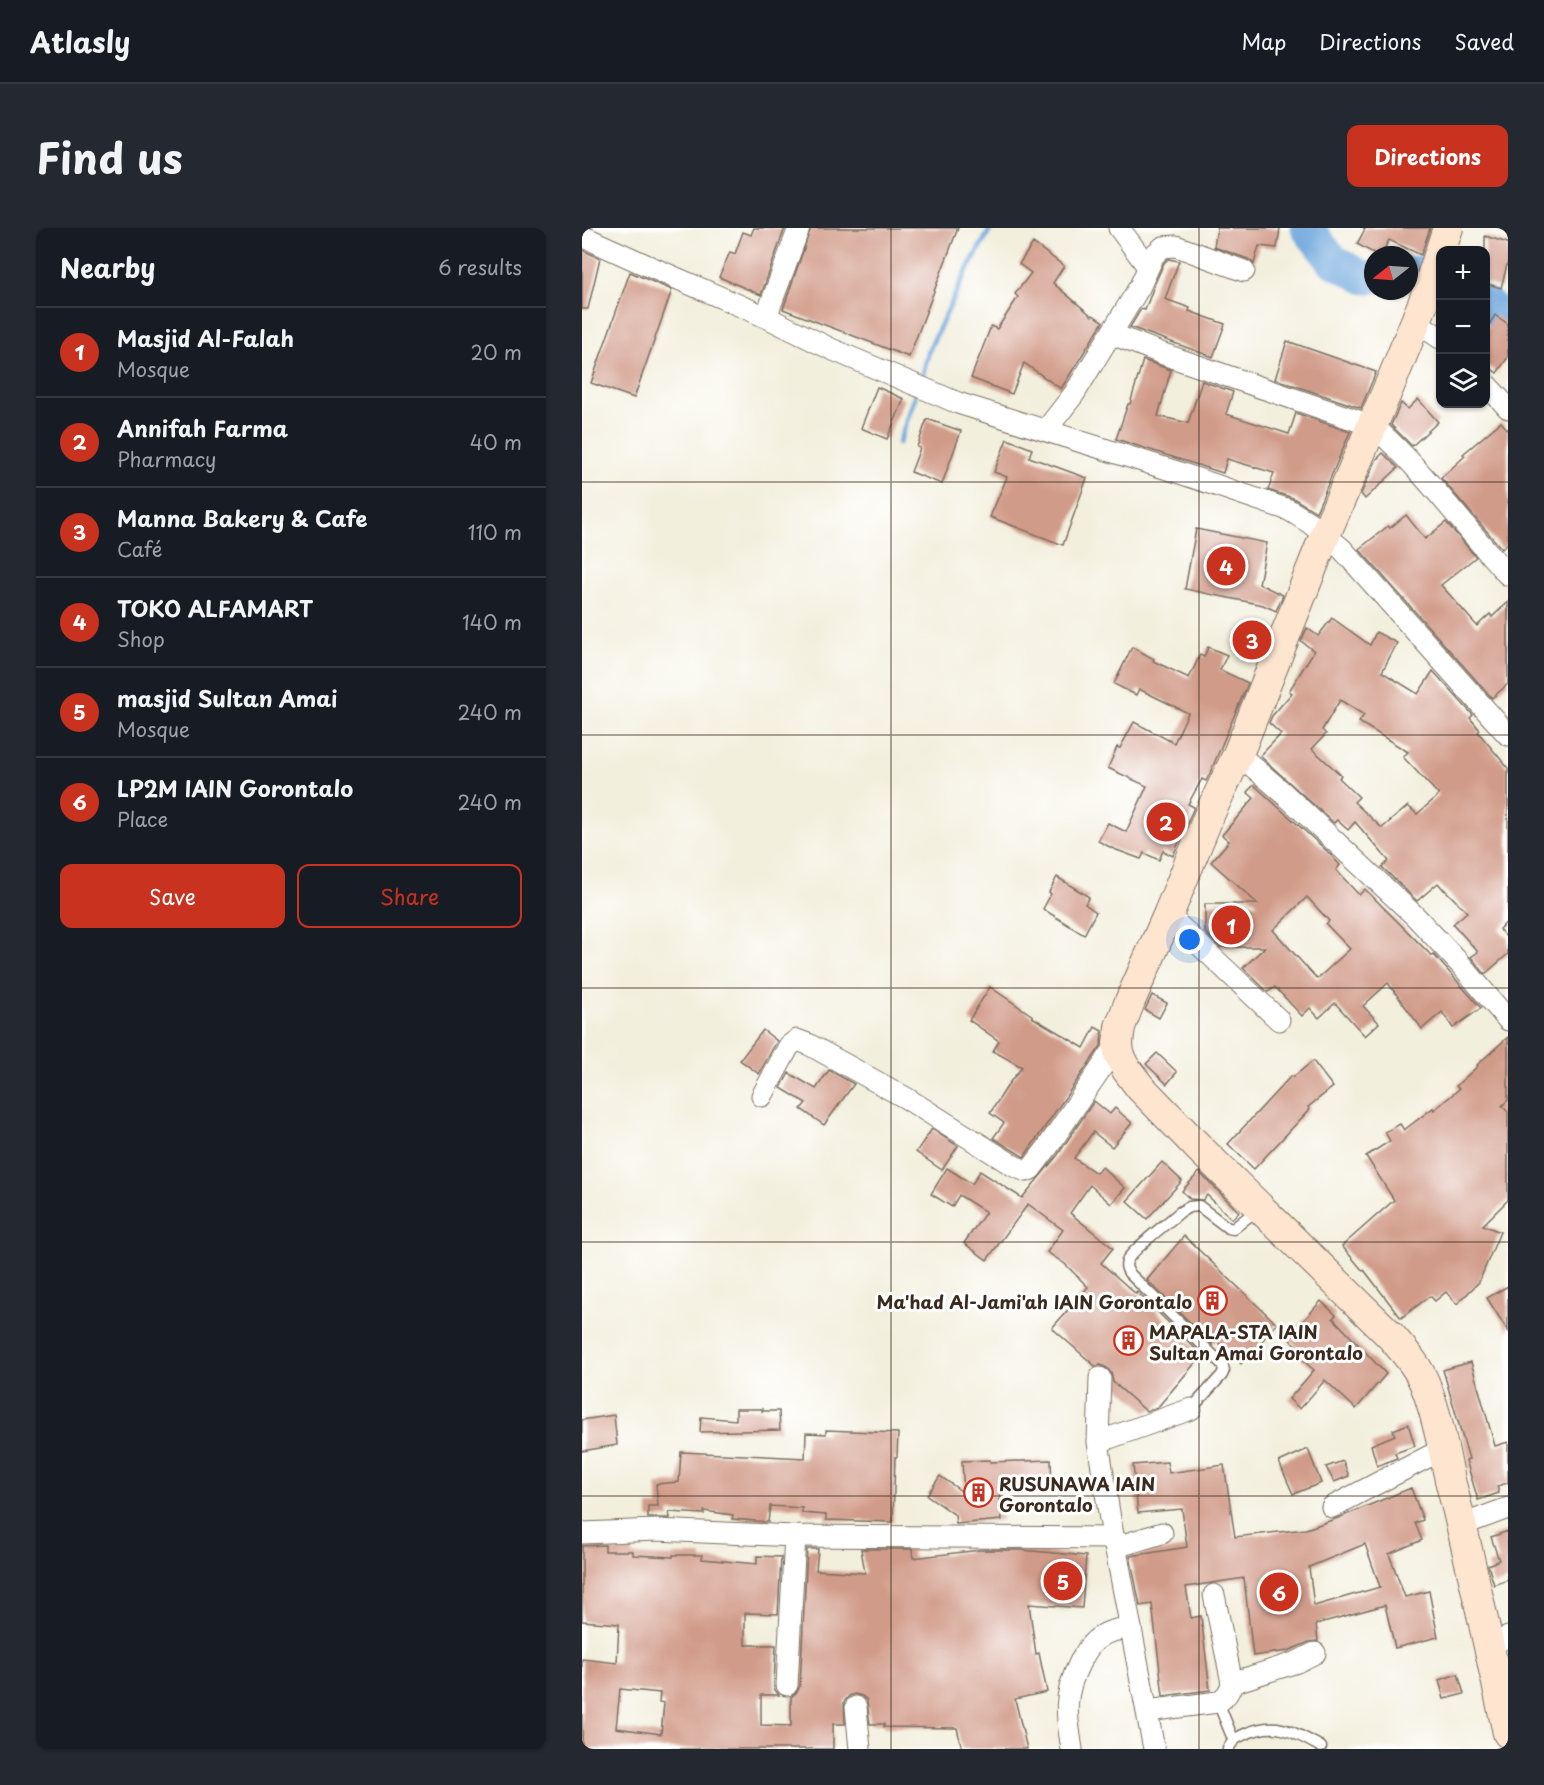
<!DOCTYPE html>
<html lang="en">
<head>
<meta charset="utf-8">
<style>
  body { margin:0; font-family:"Playpen Sans",sans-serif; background:#242831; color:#f1f3f6 }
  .controls { position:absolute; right:18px; top:18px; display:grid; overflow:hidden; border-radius:12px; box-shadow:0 2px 4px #0004 }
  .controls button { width:54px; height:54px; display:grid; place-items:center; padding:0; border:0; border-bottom:2px solid #363941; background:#171b24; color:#f1f3f6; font:30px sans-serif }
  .compass { position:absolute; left:782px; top:18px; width:54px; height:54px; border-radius:50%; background:#171b24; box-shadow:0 2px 4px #0004; rotate:253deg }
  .you { position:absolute; left:608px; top:712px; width:21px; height:21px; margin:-15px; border:4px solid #fff; border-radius:50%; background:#1a73e8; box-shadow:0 0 0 9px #1a73e833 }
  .badge { display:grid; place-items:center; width:39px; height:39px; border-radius:50%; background:#c8321e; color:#fff; font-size:20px; font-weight:700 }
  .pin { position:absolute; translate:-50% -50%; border:3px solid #fff; box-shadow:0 2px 6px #0006 }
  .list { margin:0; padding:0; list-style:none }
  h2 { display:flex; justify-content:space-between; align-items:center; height:78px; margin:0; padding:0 24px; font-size:26px }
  h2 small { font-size:20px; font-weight:400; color:#9ea1a6 }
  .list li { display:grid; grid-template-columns:39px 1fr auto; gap:18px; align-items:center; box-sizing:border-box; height:90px; padding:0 24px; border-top:2px solid #363941 }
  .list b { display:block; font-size:22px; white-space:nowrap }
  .list p { margin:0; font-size:20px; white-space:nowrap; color:#9ea1a6 }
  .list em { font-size:20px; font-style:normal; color:#9ea1a6 }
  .actions { display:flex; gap:12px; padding:18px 24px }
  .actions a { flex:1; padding:14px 0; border:2px solid #c8321e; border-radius:12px; text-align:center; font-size:21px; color:#c8321e }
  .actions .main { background:#c8321e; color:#fff }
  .icon { flex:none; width:33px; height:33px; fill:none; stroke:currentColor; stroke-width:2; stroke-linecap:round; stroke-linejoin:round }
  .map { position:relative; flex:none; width:926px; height:1521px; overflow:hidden; border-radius:12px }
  header { display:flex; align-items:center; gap:36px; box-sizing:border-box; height:84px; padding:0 30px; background:#171b24; border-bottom:2px solid #363941 }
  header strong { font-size:28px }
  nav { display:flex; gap:33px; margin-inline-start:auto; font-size:21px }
  .intro { display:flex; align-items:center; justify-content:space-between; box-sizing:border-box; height:144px; padding:0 36px }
  h1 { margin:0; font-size:42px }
  .button { padding:15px 27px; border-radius:12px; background:#c8321e; color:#fff; font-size:21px; font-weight:700 }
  main { display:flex; gap:36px; padding:0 36px }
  aside { flex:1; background:#171b24; border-radius:12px; box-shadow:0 2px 4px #0004 }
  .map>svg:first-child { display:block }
</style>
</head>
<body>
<header>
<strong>Atlasly</strong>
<nav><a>Map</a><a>Directions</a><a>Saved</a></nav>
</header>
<div class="intro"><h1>Find us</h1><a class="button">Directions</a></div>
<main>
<aside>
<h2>Nearby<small>6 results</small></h2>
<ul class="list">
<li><span class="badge">1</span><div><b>Masjid Al-Falah</b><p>Mosque</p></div><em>20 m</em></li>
<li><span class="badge">2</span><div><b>Annifah Farma</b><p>Pharmacy</p></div><em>40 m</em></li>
<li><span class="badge">3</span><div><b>Manna Bakery &amp; Cafe</b><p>Café</p></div><em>110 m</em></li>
<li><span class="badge">4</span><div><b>TOKO ALFAMART</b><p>Shop</p></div><em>140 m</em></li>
<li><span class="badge">5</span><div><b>masjid Sultan Amai</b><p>Mosque</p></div><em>240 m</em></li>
<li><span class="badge">6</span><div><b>LP2M IAIN Gorontalo</b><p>Place</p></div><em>240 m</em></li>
</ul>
<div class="actions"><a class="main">Save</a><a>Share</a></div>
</aside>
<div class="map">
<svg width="926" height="1521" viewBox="0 0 926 1521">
  <rect width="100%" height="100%" fill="#fff"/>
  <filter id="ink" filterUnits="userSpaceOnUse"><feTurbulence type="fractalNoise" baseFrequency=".0167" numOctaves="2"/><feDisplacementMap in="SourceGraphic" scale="12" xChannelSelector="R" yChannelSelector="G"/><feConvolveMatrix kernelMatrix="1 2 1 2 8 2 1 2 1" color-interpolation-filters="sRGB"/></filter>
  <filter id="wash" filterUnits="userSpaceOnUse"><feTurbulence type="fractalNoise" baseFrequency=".008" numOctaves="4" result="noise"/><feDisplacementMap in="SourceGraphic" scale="24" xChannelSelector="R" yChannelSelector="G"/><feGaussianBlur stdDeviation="1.35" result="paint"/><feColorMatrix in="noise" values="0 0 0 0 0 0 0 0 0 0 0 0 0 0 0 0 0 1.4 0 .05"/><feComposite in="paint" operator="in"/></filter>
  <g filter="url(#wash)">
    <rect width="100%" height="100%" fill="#f3efdd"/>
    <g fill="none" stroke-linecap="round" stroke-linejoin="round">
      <g stroke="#6da6dc" stroke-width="5">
        <path d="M 339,154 L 347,122 L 384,44 L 409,0"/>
        <path d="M 317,215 L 335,163"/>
      </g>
      <g stroke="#6da6dc" stroke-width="33">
        <path d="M 725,0 L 751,33 L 783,50 L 791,49"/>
        <path d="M 827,45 L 834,44 L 858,54"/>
        <path d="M 903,75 L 926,91"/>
      </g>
    </g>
    <g id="blocks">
      <g fill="#d19b89" fill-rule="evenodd">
        <path d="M 172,0 L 203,0 L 179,67 L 137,49 L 148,24 L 153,26 L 161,4 L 169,7 Z"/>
        <path d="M 229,0 L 376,0 L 327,129 L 201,81 Z"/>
        <path d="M 635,0 L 698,0 L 695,20 L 677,18 L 672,36 L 666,31 L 632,19 Z"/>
        <path d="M 781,0 L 848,0 L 839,27 L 807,12 L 799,27 L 795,27 L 775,16 L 783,1 Z"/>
        <path d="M 903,8 L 926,15 L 926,33 L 919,60 L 903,55 Z"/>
        <path d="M 451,15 L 482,38 L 471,55 L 510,88 L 511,87 L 521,94 L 479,161 L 442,135 L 430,166 L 389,150 L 409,98 L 415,101 L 436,69 L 433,66 L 449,45 L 437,36 Z"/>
        <path d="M 0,22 L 18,30 L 6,81 L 0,81 Z"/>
        <path d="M 586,31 L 597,33 L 583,71 L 608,80 L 607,83 L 643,96 L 631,129 L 548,99 L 559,81 L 563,82 L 573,55 L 582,35 Z"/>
        <path d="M 48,44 L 90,62 L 52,170 L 9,155 Z"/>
        <path d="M 913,87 L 926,96 L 926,129 L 915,145 L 903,136 L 903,103 Z"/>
        <path d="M 705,113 L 794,144 L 779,180 L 693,151 Z"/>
        <path d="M 561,132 L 589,142 L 576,188 L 606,195 L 620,153 L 651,164 L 644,186 L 707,206 L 714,185 L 768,204 L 734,284 L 711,270 L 686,262 L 692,245 L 645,231 L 641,245 L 534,211 L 546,176 L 548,176 Z"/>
        <path d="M 295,159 L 322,171 L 305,211 L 279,200 Z"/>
        <path d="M 836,171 L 856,194 L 830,218 L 809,197 L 819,175 L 826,181 Z"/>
        <path d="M 345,191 L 379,203 L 360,256 L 329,244 L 338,220 L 335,219 Z"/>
        <path d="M 919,194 L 926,202 L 926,315 L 920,321 L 859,250 L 883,228 L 881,226 Z"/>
        <path d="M 425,211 L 450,221 L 447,229 L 505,250 L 481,317 L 408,289 L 425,249 L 412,244 Z"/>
        <path d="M 801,225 L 816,240 L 783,271 L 779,266 L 795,231 Z"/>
        <path d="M 824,287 L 843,311 L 864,294 L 894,329 L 859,357 L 895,398 L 908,386 L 910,389 L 926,374 L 926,456 L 910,470 L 777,321 L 806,298 L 808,300 Z"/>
        <path d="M 614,301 L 685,315 L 677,356 L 701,367 L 694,383 L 681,377 L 603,361 Z"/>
        <path d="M 750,390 L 788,417 L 794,404 L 815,415 L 800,444 L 836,466 L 851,443 L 891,487 L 888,490 L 898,502 L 896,504 L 926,540 L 926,693 L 917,701 L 926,711 L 926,726 L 903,746 L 889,729 L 896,724 L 871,696 L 885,684 L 862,661 L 862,662 L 856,655 L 835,673 L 800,639 L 807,633 L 773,594 L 766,602 L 755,592 L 752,595 L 678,528 L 699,506 L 687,495 L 690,488 L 710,465 L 707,463 L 732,423 L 719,413 L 725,400 L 736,408 ZM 758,472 L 782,487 L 777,494 L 826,524 L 821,529 L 857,567 L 835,586 L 826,578 L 800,600 L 772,574 L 777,569 L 757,550 L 759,547 L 730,521 L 744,506 L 740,502 Z"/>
        <path d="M 550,419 L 572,431 L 571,433 L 607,450 L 618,427 L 622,429 L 626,419 L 645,427 L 638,442 L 666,455 L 628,545 L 624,553 L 620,551 L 606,576 L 612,579 L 591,628 L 581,623 L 577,632 L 562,625 L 559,631 L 532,621 L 516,613 L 526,595 L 544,604 L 565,558 L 526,540 L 535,519 L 538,520 L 552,494 L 592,515 L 606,485 L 557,461 L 554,467 L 532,456 Z"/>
        <path d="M 672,557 L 745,623 L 758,637 L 754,642 L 777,667 L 783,661 L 850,728 L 852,727 L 899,780 L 871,800 L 860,784 L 840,801 L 806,755 L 781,778 L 797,795 L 783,808 L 753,775 L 737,790 L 728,780 L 720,788 L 693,759 L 686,764 L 661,740 L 683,719 L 638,719 L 623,704 L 623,676 L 676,676 L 629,634 L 647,613 L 640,607 L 672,570 L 665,564 ZM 725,669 L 747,693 L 744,696 L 768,721 L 735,751 L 691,702 Z"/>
        <path d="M 475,649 L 507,669 L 503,676 L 514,684 L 502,707 L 461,681 L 469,666 L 467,664 Z"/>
        <path d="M 408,759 L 451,788 L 450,789 L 502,820 L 513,799 L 520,803 L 519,818 L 442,929 L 411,910 L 422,895 L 408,885 L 428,854 L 440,839 L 411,823 L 417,813 L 387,792 Z"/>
        <path d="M 570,767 L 585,775 L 577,790 L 563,782 Z"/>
        <path d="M 181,802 L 195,813 L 177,846 L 158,832 Z"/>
        <path d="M 926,809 L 926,872 L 920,878 L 926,884 L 926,972 L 901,997 L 918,1004 L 897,1054 L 875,1076 L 864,1064 L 853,1073 L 848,1068 L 819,1090 L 782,1042 L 781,1043 L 760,1018 L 812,972 L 784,928 L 808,913 L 803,904 L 818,896 L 822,902 L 851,880 L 852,882 L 877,861 L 874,858 L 896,838 L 895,837 Z"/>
        <path d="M 575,825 L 595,844 L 585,856 L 564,836 Z"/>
        <path d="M 731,833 L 751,859 L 726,879 L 728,881 L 672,941 L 646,916 L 709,848 L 711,849 Z"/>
        <path d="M 247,842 L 272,856 L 242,897 L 219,881 L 224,875 L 199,860 L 207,845 L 234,861 Z"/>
        <path d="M 512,873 L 528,886 L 533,880 L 550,895 L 530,919 L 511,904 L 492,930 L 514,945 L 520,939 L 543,960 L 529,976 L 508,957 L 488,985 L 531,1020 L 519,1035 L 554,1066 L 555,1064 L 620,1127 L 575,1180 L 564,1183 L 531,1154 L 529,1145 L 525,1140 L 519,1137 L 513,1138 L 470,1100 L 506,1059 L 483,1036 L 465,1024 L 481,1002 L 446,976 L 405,1032 L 382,1015 L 404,984 L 377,967 L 370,979 L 349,966 L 365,940 L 390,956 L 398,943 L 440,970 L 475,928 Z"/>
        <path d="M 350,901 L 376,918 L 360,942 L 334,924 Z"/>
        <path d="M 580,934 L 600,953 L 565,991 L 545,973 Z"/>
        <path d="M 617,944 L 657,984 L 650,991 L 625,967 L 621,972 L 608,971 L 600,963 Z"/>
        <path d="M 602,1008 L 695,1096 L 659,1136 L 634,1112 L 630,1116 L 565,1052 Z"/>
        <path d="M 926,1058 L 926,1103 L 905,1070 Z"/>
        <path d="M 739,1073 L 754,1087 L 751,1090 L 804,1146 L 774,1181 L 743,1152 L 718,1181 L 707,1171 L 732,1142 L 719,1131 L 724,1126 L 706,1110 Z"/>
        <path d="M 889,1134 L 913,1218 L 926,1214 L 926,1255 L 915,1258 L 917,1265 L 896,1272 L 884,1232 L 887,1231 L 861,1142 Z"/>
        <path d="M 154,1181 L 181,1181 L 180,1183 L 197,1183 L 198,1202 L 118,1204 L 119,1189 L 154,1192 Z"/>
        <path d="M 32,1187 L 35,1217 L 0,1223 L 0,1192 Z"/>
        <path d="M 826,1196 L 833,1218 L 813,1225 L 815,1230 L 795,1238 L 789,1217 L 813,1207 L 811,1202 Z"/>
        <path d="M 244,1202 L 316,1205 L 315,1229 L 313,1229 L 311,1294 L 244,1292 L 244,1287 L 220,1285 L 220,1280 L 188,1278 L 186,1294 L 150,1291 L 151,1287 L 122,1283 L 122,1286 L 87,1284 L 88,1290 L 66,1290 L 66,1278 L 76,1278 L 74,1256 L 97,1254 L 99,1224 L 223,1230 L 224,1205 L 244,1206 Z"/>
        <path d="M 726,1221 L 739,1255 L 711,1266 L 697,1234 Z"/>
        <path d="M 408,1232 L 408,1234 L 469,1232 L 470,1260 L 417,1261 L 420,1292 L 374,1296 L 373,1287 L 345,1267 L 358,1248 L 382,1265 L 380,1233 Z"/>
        <path d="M 761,1233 L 767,1248 L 752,1254 L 744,1239 Z"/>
        <path d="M 585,1234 L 587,1245 L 642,1237 L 653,1309 L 724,1301 L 756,1290 L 829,1260 L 841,1292 L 833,1295 L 840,1312 L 807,1326 L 823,1369 L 847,1363 L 856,1409 L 813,1420 L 803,1377 L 734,1396 L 736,1413 L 727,1414 L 706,1423 L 671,1428 L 662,1350 L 604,1359 L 609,1390 L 619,1388 L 628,1462 L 581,1468 L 570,1376 L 558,1378 L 548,1328 L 605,1319 L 600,1281 L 556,1285 L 551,1237 ZM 783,1316 L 798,1359 L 732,1378 L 727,1339 Z"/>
        <path d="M 926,1303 L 926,1352 L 912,1357 L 906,1337 L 917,1332 L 909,1309 Z"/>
        <path d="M 23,1317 L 23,1323 L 51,1323 L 51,1327 L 91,1329 L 91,1327 L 120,1327 L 120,1331 L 175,1336 L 175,1328 L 199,1329 L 196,1386 L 163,1385 L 163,1417 L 194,1417 L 192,1456 L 193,1462 L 197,1467 L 179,1467 L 179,1497 L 209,1498 L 209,1469 L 215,1464 L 218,1458 L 225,1321 L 236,1321 L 234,1342 L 283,1345 L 279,1321 L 330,1321 L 331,1330 L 398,1322 L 440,1322 L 504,1328 L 500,1380 L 447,1376 L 454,1426 L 457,1425 L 465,1464 L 433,1471 L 445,1521 L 380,1521 L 375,1500 L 302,1499 L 302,1496 L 288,1496 L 285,1472 L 280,1468 L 273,1466 L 267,1468 L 262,1474 L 263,1496 L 251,1496 L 251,1521 L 0,1521 L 0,1431 L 35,1435 L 37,1396 L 0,1393 L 0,1318 ZM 38,1461 L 78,1465 L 77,1474 L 82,1475 L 79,1506 L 34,1500 Z"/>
        <path d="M 876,1446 L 882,1466 L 862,1471 L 857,1452 Z"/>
      </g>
    </g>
  </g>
  <g filter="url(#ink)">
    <use href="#blocks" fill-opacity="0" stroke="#7b6f61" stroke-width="1.5"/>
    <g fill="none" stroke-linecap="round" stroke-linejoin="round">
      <defs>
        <g id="lane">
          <path d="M 609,1181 L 640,1147 L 642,1142 L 640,1136 L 547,1045 C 544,1040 543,1037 546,1031 C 552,1020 587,994 598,984 L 607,979 L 617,978 L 646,1000 L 651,1001 L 676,981"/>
          <path d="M 636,1474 L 651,1511"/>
          <path d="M 646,1521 C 651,1512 654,1510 663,1506 C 695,1492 712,1504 739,1519"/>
        </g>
        <g id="street">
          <path d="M 537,0 L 566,39"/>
          <path d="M 0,8 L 64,37 L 184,89 L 249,121 L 376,175 L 595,244 L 707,282 L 728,295 L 760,321 L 926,507"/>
          <path d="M 184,89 L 217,0"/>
          <path d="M 833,93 L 858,110"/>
          <path d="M 530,106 L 584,127 L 791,198 C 840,240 882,299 926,347"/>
          <path d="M 903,155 L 926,180"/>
          <path d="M 464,202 L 492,166 L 549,73 L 558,58 L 572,27 L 581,19 L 594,18 L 662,43"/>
          <path d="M 656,526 L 697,561 L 833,688 L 881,739 L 926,792"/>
          <path d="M 586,687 L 697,792"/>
          <path d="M 180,868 L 207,818 L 215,812 L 226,816 L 324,870 L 432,938 L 444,943 L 449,941 L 465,920 L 536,815"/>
          <path d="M 518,1150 L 516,1214 L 528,1291 L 572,1521"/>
          <path d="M 516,1214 L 609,1181"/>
          <path d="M 750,1279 L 861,1221"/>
          <path d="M 880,1297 L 926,1280"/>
          <path d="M 0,1305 L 74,1302 L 213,1308 L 532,1310"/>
          <path d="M 534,1319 L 580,1305"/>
          <path d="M 906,1418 L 926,1409"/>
          <path d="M 650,1455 L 715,1434 L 733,1425"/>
          <path d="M 205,1457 L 213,1308"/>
          <path d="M 274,1479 L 278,1521"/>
          <path d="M 565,1483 L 636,1474 C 644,1469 648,1464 650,1455 L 632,1367"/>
          <path d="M 490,1521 C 484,1486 481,1467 498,1434 C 504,1424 508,1415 518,1409 C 527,1402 539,1401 549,1400"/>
        </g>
        <path id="secondary" d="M 866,0 L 842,73 L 812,147 L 743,307 L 656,526 L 628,585 L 586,687 L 548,773 L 538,799 L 536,815 L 537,826 L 545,842 L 558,859 L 619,922 L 808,1107 C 822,1123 837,1139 844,1159 C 856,1189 861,1221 868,1252 C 890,1336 907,1421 926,1505"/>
      </defs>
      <use href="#lane" stroke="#7b6f61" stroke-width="13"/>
      <use href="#street" stroke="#7b6f61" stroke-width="23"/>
      <use href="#secondary" stroke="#7b6f61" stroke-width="32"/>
      <use href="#lane" stroke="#fff" stroke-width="10"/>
      <use href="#street" stroke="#fff" stroke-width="21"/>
      <use href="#secondary" stroke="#fde5d0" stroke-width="30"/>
    </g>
  </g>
  <path fill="none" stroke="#3b2a1e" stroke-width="1.5" stroke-opacity="0.55" d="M 309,0 L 309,1521M 617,0 L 617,1521M 0,254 L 926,254M 0,507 L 926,507M 0,760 L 926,760M 0,1014 L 926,1014M 0,1268 L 926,1268"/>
  <defs>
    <symbol id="building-ring" viewBox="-11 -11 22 22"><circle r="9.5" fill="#fff" stroke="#c8321e" stroke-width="1.5"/><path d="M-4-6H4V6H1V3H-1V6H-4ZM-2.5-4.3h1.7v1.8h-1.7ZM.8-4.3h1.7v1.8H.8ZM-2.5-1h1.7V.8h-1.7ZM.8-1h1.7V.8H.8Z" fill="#c8321e"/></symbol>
  </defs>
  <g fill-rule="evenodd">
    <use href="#building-ring" x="614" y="1056" width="33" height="33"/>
    <use href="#building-ring" x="530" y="1096" width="33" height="33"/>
    <use href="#building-ring" x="380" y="1248" width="33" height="33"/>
  </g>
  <g text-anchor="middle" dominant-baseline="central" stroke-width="6" stroke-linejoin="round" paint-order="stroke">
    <g font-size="18" font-weight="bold" fill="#3b2a1e" stroke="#fff" text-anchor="start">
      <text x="610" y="1073" text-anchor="end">Ma'had Al-Jami'ah IAIN Gorontalo</text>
      <text x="567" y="1103">MAPALA-STA IAIN<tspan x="567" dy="21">Sultan Amai Gorontalo</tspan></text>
      <text x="417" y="1255">RUSUNAWA IAIN<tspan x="417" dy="21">Gorontalo</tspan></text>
    </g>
  </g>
</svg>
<div class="controls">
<button>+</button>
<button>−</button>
<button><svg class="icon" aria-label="layers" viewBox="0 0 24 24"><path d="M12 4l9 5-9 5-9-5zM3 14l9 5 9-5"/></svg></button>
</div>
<svg class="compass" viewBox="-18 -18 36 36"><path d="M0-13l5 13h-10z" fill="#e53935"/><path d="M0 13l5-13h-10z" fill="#9ea1a6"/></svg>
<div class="you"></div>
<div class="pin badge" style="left:649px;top:697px">1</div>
<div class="pin badge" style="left:584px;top:594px">2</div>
<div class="pin badge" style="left:670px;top:412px">3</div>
<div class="pin badge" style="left:644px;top:338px">4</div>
<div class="pin badge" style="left:481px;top:1353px">5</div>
<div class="pin badge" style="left:697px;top:1364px">6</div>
</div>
</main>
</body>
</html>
